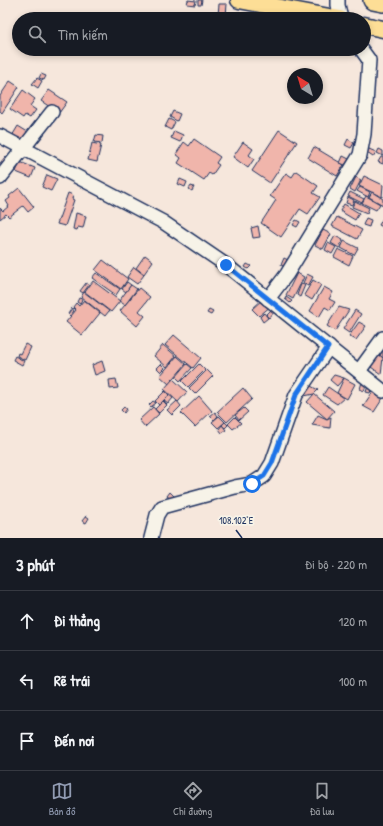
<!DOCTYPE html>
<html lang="vi">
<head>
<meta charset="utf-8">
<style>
  body { margin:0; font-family:"Patrick Hand",sans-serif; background:#20242c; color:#f1f3f6 }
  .compass { position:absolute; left:287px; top:68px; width:36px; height:36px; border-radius:50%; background:#171b24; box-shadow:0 2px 6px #0003; rotate:322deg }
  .stop { position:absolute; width:12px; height:12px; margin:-9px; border:3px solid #1a73e8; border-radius:50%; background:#fff }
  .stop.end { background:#1a73e8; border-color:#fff; box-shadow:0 1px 4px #0008 }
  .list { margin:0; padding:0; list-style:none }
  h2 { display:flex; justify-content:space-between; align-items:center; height:52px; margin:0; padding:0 16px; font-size:17px }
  h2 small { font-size:13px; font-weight:400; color:#9ea1a6 }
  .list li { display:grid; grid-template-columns:26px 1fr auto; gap:12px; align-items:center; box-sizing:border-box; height:60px; padding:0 16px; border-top:1px solid #363941 }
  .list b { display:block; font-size:15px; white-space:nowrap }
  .list em { font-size:13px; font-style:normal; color:#9ea1a6 }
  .icon { flex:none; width:22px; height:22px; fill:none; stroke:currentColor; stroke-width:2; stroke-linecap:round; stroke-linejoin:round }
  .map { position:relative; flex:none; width:383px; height:538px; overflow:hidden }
  .search { position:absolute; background:#171b24; box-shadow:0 2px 6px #0003; left:12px; right:12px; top:12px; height:44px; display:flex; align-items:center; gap:10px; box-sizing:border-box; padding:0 14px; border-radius:22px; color:#9ea1a6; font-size:15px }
  .sheet { height:232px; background:#171b24 }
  nav { display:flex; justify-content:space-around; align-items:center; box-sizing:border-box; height:56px; border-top:1px solid #363941; background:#171b24; font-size:11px; color:#9ea1a6 }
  nav a { display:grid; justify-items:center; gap:2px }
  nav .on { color:#919bb2 }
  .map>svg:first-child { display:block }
</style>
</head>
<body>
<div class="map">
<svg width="383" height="538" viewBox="0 0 383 538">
  <rect width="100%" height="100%" fill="#f6e7dc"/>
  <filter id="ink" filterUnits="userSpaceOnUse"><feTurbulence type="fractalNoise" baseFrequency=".025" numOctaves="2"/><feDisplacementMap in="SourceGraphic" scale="8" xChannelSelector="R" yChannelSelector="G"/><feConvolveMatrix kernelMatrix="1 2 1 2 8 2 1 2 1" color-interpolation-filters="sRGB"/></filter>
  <g filter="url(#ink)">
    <g fill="#f0b5ab" stroke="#1b2f5e">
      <path d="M 188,0 L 196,1 L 195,5 L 187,4 Z"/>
      <path d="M 198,0 L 202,0 L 201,5 L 198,5 Z"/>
      <path d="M 219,4 L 227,4 L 226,16 L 218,15 Z"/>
      <path d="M 41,74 L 46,76 L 44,80 L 39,78 Z"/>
      <path d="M 37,78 L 42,81 L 38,88 L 32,84 Z"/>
      <path d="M 10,81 L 19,87 L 2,113 L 0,111 L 0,96 Z"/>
      <path d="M 23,90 L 35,99 L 30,106 L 36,110 L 30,118 L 25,115 L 23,118 L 10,109 Z"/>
      <path d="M 49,90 L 67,102 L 59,113 L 41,101 Z"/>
      <path d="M 173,111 L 180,114 L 177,121 L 170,117 Z"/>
      <path d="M 169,119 L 175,122 L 171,130 L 165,127 Z"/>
      <path d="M 18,126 L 31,134 L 26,144 L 12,136 Z"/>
      <path d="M 279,130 L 297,142 L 270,183 L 252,171 Z"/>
      <path d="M 174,131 L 183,135 L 180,142 L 171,138 Z"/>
      <path d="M 96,135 L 103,136 L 102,143 L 94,142 Z"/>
      <path d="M 194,139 L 220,157 L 216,163 L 219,165 L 212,175 L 209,173 L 204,180 L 178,163 L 181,158 L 176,154 L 184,142 L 189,146 Z"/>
      <path d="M 348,139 L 354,143 L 351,148 L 345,145 Z"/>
      <path d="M 243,142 L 253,149 L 249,155 L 254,159 L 248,168 L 233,157 Z"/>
      <path d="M 92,143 L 101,145 L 97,162 L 88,160 Z"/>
      <path d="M 314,147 L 344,165 L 337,176 L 308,158 Z"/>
      <path d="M 369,149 L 376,152 L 373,157 L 367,153 Z"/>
      <path d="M 379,149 L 383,151 L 383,156 L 377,153 Z"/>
      <path d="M 6,156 L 11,160 L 0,172 L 0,163 Z"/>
      <path d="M 343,156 L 349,159 L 345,165 L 340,163 Z"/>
      <path d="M 381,157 L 383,157 L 383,164 L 378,162 Z"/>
      <path d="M 20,162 L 35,168 L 31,178 L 16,172 Z"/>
      <path d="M 296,171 L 318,186 L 313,193 L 320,197 L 308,214 L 300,209 L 281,237 L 261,223 L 276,200 L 270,196 L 286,173 L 292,177 Z"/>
      <path d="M 47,175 L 57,179 L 51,191 L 42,187 Z"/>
      <path d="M 364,176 L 383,185 L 382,197 L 359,186 Z"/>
      <path d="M 356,177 L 361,180 L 355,192 L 350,189 Z"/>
      <path d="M 180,179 L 187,182 L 185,187 L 178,184 Z"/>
      <path d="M 191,186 L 194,187 L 192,191 L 189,189 Z"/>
      <path d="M 360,187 L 370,192 L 368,197 L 357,191 Z"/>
      <path d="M 19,188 L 34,207 L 28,212 L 23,206 L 9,217 L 6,214 L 0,219 L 0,208 L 3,211 L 9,206 L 6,201 L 10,198 L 9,196 Z"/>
      <path d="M 350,192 L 364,199 L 362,203 L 348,196 Z"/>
      <path d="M 372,192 L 383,199 L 383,205 L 369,197 Z"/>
      <path d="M 68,193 L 73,195 L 72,199 L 74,200 L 65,226 L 57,224 Z"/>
      <path d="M 366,196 L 380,204 L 376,210 L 362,203 Z"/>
      <path d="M 348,197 L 354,200 L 352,205 L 346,203 Z"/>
      <path d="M 355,201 L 369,208 L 367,213 L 352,207 Z"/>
      <path d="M 344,204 L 359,213 L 355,220 L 340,211 Z"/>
      <path d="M 76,213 L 86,216 L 83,228 L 78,227 L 77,230 L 73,229 Z"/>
      <path d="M 337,217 L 362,230 L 357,239 L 332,226 Z"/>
      <path d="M 366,218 L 371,220 L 369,227 L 363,225 Z"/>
      <path d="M 383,218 L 383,227 L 379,225 Z"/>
      <path d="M 296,220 L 300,222 L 297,227 L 293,225 Z"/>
      <path d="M 258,226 L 260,237 L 253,238 L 251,228 Z"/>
      <path d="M 323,230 L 331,234 L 323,249 L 315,245 Z"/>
      <path d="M 335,236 L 343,240 L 339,248 L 331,243 Z"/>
      <path d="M 344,241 L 358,248 L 354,255 L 341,248 Z"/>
      <path d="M 328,243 L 336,247 L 332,254 L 325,250 Z"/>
      <path d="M 338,249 L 353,256 L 349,265 L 334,257 Z"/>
      <path d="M 145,255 L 153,261 L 144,274 L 136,268 Z"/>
      <path d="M 284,258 L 292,262 L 289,269 L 281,265 Z"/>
      <path d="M 103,260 L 128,279 L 121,289 L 95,270 Z"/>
      <path d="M 247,264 L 251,266 L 248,269 L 245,267 Z"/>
      <path d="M 134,267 L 144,275 L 137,284 L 127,277 Z"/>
      <path d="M 96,273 L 120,289 L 116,295 L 92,278 Z"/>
      <path d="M 297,273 L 304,277 L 293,299 L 286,295 Z"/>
      <path d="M 307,274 L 313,277 L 308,286 L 303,283 Z"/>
      <path d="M 313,280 L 321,285 L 312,300 L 304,295 Z"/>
      <path d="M 93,281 L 120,301 L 111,312 L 85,292 Z"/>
      <path d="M 127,282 L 131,285 L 126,292 L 122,289 Z"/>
      <path d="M 86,283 L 89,285 L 83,293 L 80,291 Z"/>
      <path d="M 301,284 L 305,285 L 300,297 L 297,295 Z"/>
      <path d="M 131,285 L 137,289 L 125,305 L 119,301 Z"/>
      <path d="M 324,287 L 333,292 L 329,299 L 335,302 L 330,310 L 325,307 L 319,317 L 310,311 Z"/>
      <path d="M 139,288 L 150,297 L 139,311 L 145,316 L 137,326 L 120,311 Z"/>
      <path d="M 84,292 L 109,311 L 105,316 L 81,297 Z"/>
      <path d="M 286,297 L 292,301 L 290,303 L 285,299 Z"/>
      <path d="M 79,298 L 82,299 L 80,304 L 77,302 Z"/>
      <path d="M 264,298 L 271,306 L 259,316 L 252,309 Z"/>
      <path d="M 84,300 L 100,313 L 82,335 L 66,322 L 76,310 L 73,307 L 76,303 L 79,306 Z"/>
      <path d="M 339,307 L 349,310 L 335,331 L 327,326 Z"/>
      <path d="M 72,308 L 74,311 L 70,316 L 68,314 Z"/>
      <path d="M 273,308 L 275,311 L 269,318 L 266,315 Z"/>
      <path d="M 209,310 L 213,312 L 211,315 L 207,313 Z"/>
      <path d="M 355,310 L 361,314 L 349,333 L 343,329 Z"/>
      <path d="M 264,313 L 268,318 L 263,322 L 260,317 Z"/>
      <path d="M 359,322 L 366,326 L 356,340 L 349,336 Z"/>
      <path d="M 174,335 L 201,358 L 193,368 L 165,345 Z"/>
      <path d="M 25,344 L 31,347 L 25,360 L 17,356 L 18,353 L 20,354 Z"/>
      <path d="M 163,345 L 176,356 L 167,367 L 154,356 Z"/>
      <path d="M 383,348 L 383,358 L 377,353 Z"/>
      <path d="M 377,353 L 383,358 L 381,374 L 368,365 Z"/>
      <path d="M 15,356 L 24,361 L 22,365 L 13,360 Z"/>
      <path d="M 177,356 L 186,364 L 169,384 L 160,376 Z"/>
      <path d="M 102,361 L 105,371 L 95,375 L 92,365 Z"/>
      <path d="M 161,364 L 165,368 L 161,372 L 157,368 Z"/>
      <path d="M 187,364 L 192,368 L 180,381 L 176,377 Z"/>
      <path d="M 199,364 L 205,370 L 188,387 L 182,381 Z"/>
      <path d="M 207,370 L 213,376 L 195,394 L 189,388 Z"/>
      <path d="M 334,375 L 344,378 L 337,386 L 330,380 Z"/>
      <path d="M 344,378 L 355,384 L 347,399 L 337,393 Z"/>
      <path d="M 116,379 L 118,388 L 110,389 L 109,380 Z"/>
      <path d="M 173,379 L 187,392 L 178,402 L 164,389 Z"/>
      <path d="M 362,382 L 367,383 L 364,391 L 360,389 Z"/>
      <path d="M 309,385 L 318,390 L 314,394 L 304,396 Z"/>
      <path d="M 368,386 L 372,387 L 370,393 L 366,392 Z"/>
      <path d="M 328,387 L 344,398 L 337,404 L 323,395 Z"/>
      <path d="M 243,388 L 252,399 L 227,422 L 217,412 Z"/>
      <path d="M 374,390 L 383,398 L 374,412 L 363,406 Z"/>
      <path d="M 165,391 L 169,395 L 159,405 L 155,401 Z"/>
      <path d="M 314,394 L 334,411 L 327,419 L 307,402 Z"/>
      <path d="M 169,395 L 173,398 L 168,404 L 164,401 Z"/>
      <path d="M 199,396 L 212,411 L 195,427 L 181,413 Z"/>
      <path d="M 153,401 L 156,403 L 151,407 L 149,405 Z"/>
      <path d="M 163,401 L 167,405 L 159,413 L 155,409 Z"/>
      <path d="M 177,401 L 181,406 L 172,415 L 167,410 Z"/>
      <path d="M 124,407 L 127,409 L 124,413 L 121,410 Z"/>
      <path d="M 153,407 L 159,414 L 145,427 L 139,420 Z"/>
      <path d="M 244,408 L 248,412 L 239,420 L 235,415 Z"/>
      <path d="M 215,412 L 218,416 L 214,420 L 210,416 Z"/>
      <path d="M 318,415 L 327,419 L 331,417 L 330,428 L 312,425 Z"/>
      <path d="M 219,416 L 225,422 L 218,428 L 212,422 Z"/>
      <path d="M 235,417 L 241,423 L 233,429 L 228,424 Z"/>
      <path d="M 225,422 L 228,425 L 225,428 L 222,425 Z"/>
      <path d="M 222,425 L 226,430 L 222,433 L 219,429 Z"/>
      <path d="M 170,492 L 174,496 L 171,499 L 167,496 Z"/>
      <path d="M 86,516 L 89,518 L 86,523 L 82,521 Z"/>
    </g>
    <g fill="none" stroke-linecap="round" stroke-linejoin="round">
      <defs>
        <g id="minor">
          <path d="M 338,0 L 338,5 L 341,19"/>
          <path d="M 0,136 L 163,222 L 226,265 L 383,391"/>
          <path d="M 0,178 L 52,112"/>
          <path d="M 268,299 L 287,274 L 360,155 L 364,134 L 369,60 L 361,49"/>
          <path d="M 359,371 L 383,338"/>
          <path d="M 151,538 L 157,515 L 162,507 L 235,487 L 252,484 L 264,476 L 272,463 L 296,395 L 329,347"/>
        </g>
        <g id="major">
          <path d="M 239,0 L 340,19"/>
          <path d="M 364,25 L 383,29"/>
        </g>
        <path id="highway" d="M 373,0 L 383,2"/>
      </defs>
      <use href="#minor" stroke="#1b2f5e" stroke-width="16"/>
      <use href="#major" stroke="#1b2f5e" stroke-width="19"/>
      <use href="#highway" stroke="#1b2f5e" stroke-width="22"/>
      <use href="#minor" stroke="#f7f3e8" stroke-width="13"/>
      <use href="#major" stroke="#fdde96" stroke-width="16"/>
      <use href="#highway" stroke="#fdde96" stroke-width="19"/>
    </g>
  </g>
  <g fill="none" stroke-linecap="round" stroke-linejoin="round" filter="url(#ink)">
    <path stroke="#1a73e8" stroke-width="5" d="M 226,265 L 328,347 L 296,395 L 272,463 L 264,476 L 252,484"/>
  </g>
  <path fill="none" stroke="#1b2f5e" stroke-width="1.5" d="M 236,530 L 242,538"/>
  <g font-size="10" text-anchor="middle" fill="#1b2f5e" stroke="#f7f3e8" stroke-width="3.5" stroke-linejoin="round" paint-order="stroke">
    <text x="236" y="524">108.102°E</text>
  </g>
</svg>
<svg class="compass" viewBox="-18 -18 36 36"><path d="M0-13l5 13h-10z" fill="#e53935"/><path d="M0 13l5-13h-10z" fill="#9ea1a6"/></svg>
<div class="stop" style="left:252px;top:484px"></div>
<div class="stop end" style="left:226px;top:265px"></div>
<div class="search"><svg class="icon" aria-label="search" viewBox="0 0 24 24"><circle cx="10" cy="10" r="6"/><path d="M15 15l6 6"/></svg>Tìm kiếm</div>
</div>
<section class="sheet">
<h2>3 phút<small>Đi bộ · 220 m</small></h2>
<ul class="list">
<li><svg class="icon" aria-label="ahead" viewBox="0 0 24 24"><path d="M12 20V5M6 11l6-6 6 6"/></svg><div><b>Đi thẳng</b></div><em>120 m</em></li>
<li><svg class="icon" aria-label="left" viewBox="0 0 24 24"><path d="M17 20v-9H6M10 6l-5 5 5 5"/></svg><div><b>Rẽ trái</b></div><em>100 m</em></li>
<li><svg class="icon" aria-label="arrive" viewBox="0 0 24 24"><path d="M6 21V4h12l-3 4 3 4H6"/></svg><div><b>Đến nơi</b></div></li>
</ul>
</section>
<nav>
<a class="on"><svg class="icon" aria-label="map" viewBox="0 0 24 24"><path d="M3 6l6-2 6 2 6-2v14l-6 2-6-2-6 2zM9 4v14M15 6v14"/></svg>Bản đồ</a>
<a><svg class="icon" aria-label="directions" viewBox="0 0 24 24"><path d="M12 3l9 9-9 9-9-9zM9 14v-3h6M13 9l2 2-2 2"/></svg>Chỉ đường</a>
<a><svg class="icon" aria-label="saved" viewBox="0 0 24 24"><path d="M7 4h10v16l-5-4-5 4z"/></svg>Đã lưu</a>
</nav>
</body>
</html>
